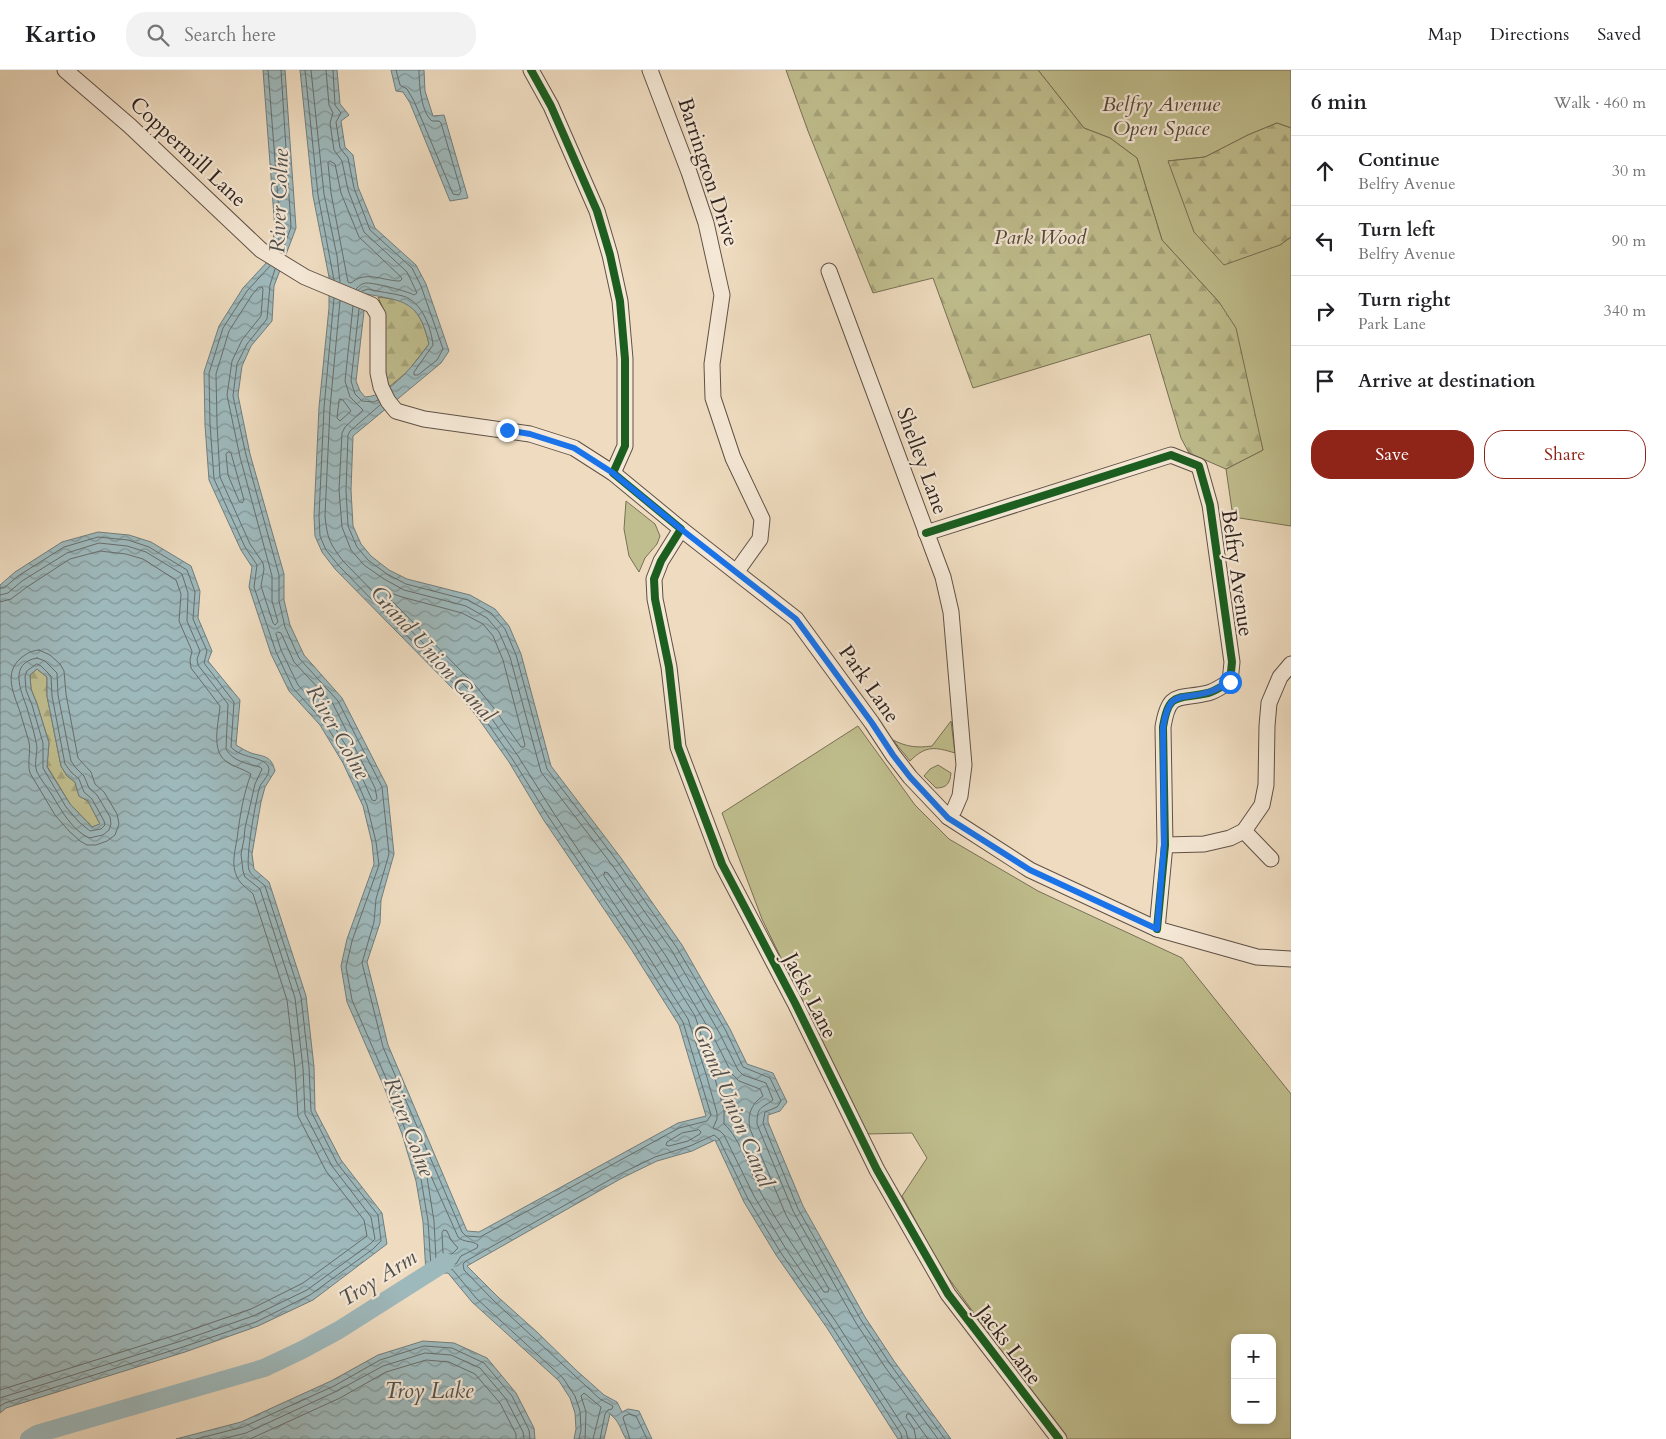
<!DOCTYPE html>
<html lang="en">
<head>
<meta charset="utf-8">
<style>
  body { margin:0; font-family:Cardo,serif; background:#f2f2f2; color:#202124 }
  .controls { position:absolute; right:15px; bottom:15px; display:grid; overflow:hidden; border-radius:10px; box-shadow:0 2px 8px #0003 }
  .controls button { width:45px; height:45px; display:grid; place-items:center; padding:0; border:0; border-bottom:1px solid #e0e0e0; background:#fff; color:#202124; font:25px sans-serif }
  .stop { position:absolute; width:15px; height:15px; margin:-11px; border:4px solid #1a73e8; border-radius:50%; background:#fff }
  .stop.end { background:#1a73e8; border-color:#fff; box-shadow:0 1px 5px #0008 }
  .list { margin:0; padding:0; list-style:none }
  h2 { display:flex; justify-content:space-between; align-items:center; height:65px; margin:0; padding:0 20px; font-size:21px }
  h2 small { font-size:16px; font-weight:400; color:#757577 }
  .list li { display:grid; grid-template-columns:32px 1fr auto; gap:15px; align-items:center; box-sizing:border-box; height:70px; padding:0 20px; border-top:1px solid #e0e0e0 }
  .list b { display:block; font-size:19px; white-space:nowrap }
  .list p { margin:0; font-size:16px; white-space:nowrap; color:#757577 }
  .list em { font-size:16px; font-style:normal; color:#757577 }
  .actions { display:flex; gap:10px; padding:15px 20px }
  .actions a { flex:1; padding:11px 0; border:1px solid #8f2418; border-radius:20px; text-align:center; font-size:18px; color:#8f2418 }
  .actions .main { background:#8f2418; color:#fff }
  .icon { flex:none; width:28px; height:28px; fill:none; stroke:currentColor; stroke-width:2; stroke-linecap:round; stroke-linejoin:round }
  .map { position:relative; flex:none; width:1291px; height:1369px; overflow:hidden }
  header { display:flex; align-items:center; gap:30px; box-sizing:border-box; height:70px; padding:0 25px; background:#fff; border-bottom:1px solid #e0e0e0 }
  header strong { font-size:24px }
  nav { display:flex; gap:28px; margin-inline-start:auto; font-size:18px }
  .search { width:350px; height:45px; background:#f2f2f2; display:flex; align-items:center; gap:12px; box-sizing:border-box; padding:0 18px; border-radius:20px; color:#757577; font-size:19px }
  main { display:flex }
  aside { flex:1; background:#fff }
  .map>svg:first-child { display:block }
</style>
</head>
<body>
<header>
<strong>Kartio</strong>
<div class="search"><svg class="icon" aria-label="search" viewBox="0 0 24 24"><circle cx="10" cy="10" r="6"/><path d="M15 15l6 6"/></svg>Search here</div>
<nav><a>Map</a><a>Directions</a><a>Saved</a></nav>
</header>
<main>
<div class="map">
<svg width="1291" height="1369" viewBox="0 0 1291 1369">
  <defs>
    <pattern id="forest-firs" width="22" height="20" patternUnits="userSpaceOnUse" patternTransform="scale(1.25)"><rect width="22" height="20" fill="#c0be8e"/><path d="M5 1l3.5 6h-7zM16 11l3.5 6h-7z" fill="#a5a37a"/></pattern>
    <pattern id="water-waves" width="16" height="10" patternUnits="userSpaceOnUse" patternTransform="scale(1.25)"><rect width="16" height="10" fill="#9eb9bc"/><path d="M0 5q4-4 8 0t8 0" fill="none" stroke="#819698"/></pattern>
  </defs>
  <rect width="100%" height="100%" fill="#efdcc0"/>
  <filter id="stains"><feTurbulence type="fractalNoise" baseFrequency=".004" numOctaves="4"/><feColorMatrix values="0 0 0 0 .2 0 0 0 0 .09 0 0 0 0 .02 0 0 0 .5 -.17"/></filter>
  <radialGradient id="worn" r=".72"><stop offset=".6" stop-color="#630" stop-opacity="0"/><stop offset="1" stop-color="#630" stop-opacity=".3"/></radialGradient>
  <g fill="#c0be8e" stroke="#787056" fill-rule="evenodd">
    <path d="M 1038,0 L 1291,0 L 1291,58 L 1277,53 L 1248,65 L 1205,87 L 1168,91 L 1280,175 L 1291,167 L 1291,456 L 1233,447 L 1226,399 L 1263,380 L 1219,232 L 1162,170 L 1137,88 L 1110,68 L 1084,58 Z"/>
    <path d="M 626,431 L 655,454 L 660,466 L 657,474 L 645,488 L 639,502 L 629,486 L 624,459 Z"/>
    <path d="M 951,651 L 955,683 C 935,677 926,675 910,691 L 893,670 C 907,677 917,678 932,676 Z"/>
    <path d="M 858,656 L 915,735 L 949,769 L 1038,821 L 1182,888 L 1291,1024 L 1291,1369 L 1065,1369 L 942,1199 L 902,1126 L 927,1088 L 912,1063 L 867,1064 L 762,849 L 722,743 ZM 1235,1268 L 1272,1268 L 1272,1350 L 1235,1350 Z"/>
    <path d="M 938,695 L 951,703 C 950,713 947,718 936,718 L 924,706 L 930,699 Z"/>
  </g>
  <g fill="url(#forest-firs)" stroke="#787056">
    <path d="M 786,0 L 1038,0 L 1084,58 L 1110,68 L 1137,88 L 1162,170 L 1219,232 L 1236,258 L 1263,380 L 1226,399 L 1189,383 L 1181,368 L 1150,264 L 973,318 L 933,208 L 873,223 L 808,61 Z"/>
    <path d="M 1277,53 L 1291,58 L 1291,167 L 1280,175 L 1224,195 L 1194,162 L 1168,91 L 1205,87 L 1248,65 Z"/>
    <path d="M 378,227 C 385,228 394,229 402,231 C 419,238 425,258 429,274 L 408,301 L 389,317 L 385,301 L 385,243 Z"/>
    <path d="M 37,599 L 47,607 L 47,626 L 61,696 L 67,706 L 75,712 L 79,726 L 88,731 L 100,754 L 92,757 L 70,734 L 47,696 L 49,673 L 37,634 L 31,619 L 30,605 Z"/>
  </g>
  <g fill="url(#water-waves)" stroke="#727d7d" fill-rule="evenodd">
    <path d="M 263,0 L 285,0 L 296,158 L 274,216 L 272,251 L 251,276 L 242,296 L 238,325 L 250,384 L 284,504 L 284,530 L 290,555 L 304,585 L 342,628 L 387,716 L 394,784 L 381,830 L 380,853 L 367,892 L 388,975 L 467,1161 L 479,1162 L 678,1053 L 706,1046 L 679,955 L 631,879 L 543,749 L 509,692 L 478,648 L 461,627 L 335,499 L 322,482 L 315,466 L 314,446 L 319,337 L 329,238 L 329,207 L 313,126 L 300,0 L 337,0 L 340,34 L 349,45 L 341,51 L 345,77 L 353,85 L 358,117 L 375,158 L 416,195 L 426,214 L 449,281 L 441,293 L 353,366 L 351,420 L 353,456 L 361,474 L 371,486 L 389,500 L 407,509 L 470,525 L 495,539 L 509,556 L 521,584 L 551,696 L 621,788 L 682,875 L 730,959 L 747,994 L 773,1003 L 787,1032 L 780,1041 L 768,1045 L 768,1052 L 803,1136 L 865,1247 L 894,1291 L 951,1369 L 898,1369 L 827,1258 L 776,1185 L 744,1132 L 715,1070 L 692,1081 L 657,1091 L 622,1108 L 467,1196 L 498,1227 L 537,1262 L 576,1300 L 604,1325 L 617,1332 L 622,1342 L 628,1339 L 639,1341 L 652,1369 L 626,1369 C 620,1359 620,1352 610,1344 L 604,1369 L 574,1369 L 576,1359 L 575,1343 L 570,1328 L 559,1311 L 472,1232 L 448,1203 L 426,1204 L 423,1152 L 416,1111 L 402,1064 L 384,1017 L 347,932 L 341,896 L 347,869 L 374,794 L 372,773 L 363,736 L 343,693 L 320,655 L 289,621 L 271,584 L 249,517 L 252,497 L 241,480 L 209,410 L 205,355 L 204,302 L 219,256 L 243,218 L 268,191 L 275,160 ZM 366,224 C 405,231 419,231 429,274 C 415,293 391,326 365,327 L 360,321 L 356,311 Z"/>
    <path d="M 391,0 L 424,0 L 425,21 L 433,46 L 444,45 L 468,128 L 450,131 L 410,33 L 403,22 L 396,21 Z"/>
    <path d="M 98,462 L 129,465 L 151,472 L 191,496 L 200,521 L 198,548 L 212,581 L 208,591 L 240,630 L 236,675 C 241,678 246,681 251,683 C 264,687 271,685 275,701 L 265,717 L 261,732 L 252,784 L 254,799 L 269,812 L 306,926 L 314,997 L 315,1040 L 341,1090 L 382,1143 L 387,1174 L 313,1230 L 258,1256 L 185,1282 L 6,1338 L 0,1343 L 0,515 L 15,502 L 62,472 ZM 37,599 L 47,607 L 47,626 L 61,696 L 67,706 L 75,712 L 79,726 L 88,731 L 100,754 L 92,757 L 70,734 L 47,697 L 49,673 L 37,634 L 31,619 L 30,605 Z"/>
    <path d="M 423,1271 L 454,1273 L 487,1288 L 516,1323 L 534,1358 L 535,1369 L 176,1369 L 241,1352 L 331,1311 L 378,1285 Z"/>
  </g>
  <g fill="none" stroke-linecap="round" stroke-linejoin="round">
    <g stroke="#676e6d" stroke-width="1">
      <path d="M 268,0 L 279,142 L 280,160 L 276,179"/>
      <path d="M 281,0 L 291,157 L 282,182"/>
      <path d="M 305,0 L 318,125 L 334,210"/>
      <path d="M 311,0 L 324,124 L 337,186 L 340,212"/>
      <path d="M 326,0 L 329,35 L 333,43 L 330,53 L 334,80 L 342,91 L 348,120 L 364,162 L 407,202 L 417,223 L 414,225 C 407,221 375,213 367,213 C 362,213 359,216 356,219"/>
      <path d="M 333,0 L 335,35 L 341,43 L 336,52 L 340,78 L 348,88 L 354,118 L 370,160 L 412,198 L 421,216 L 443,279 L 437,290 L 418,305 L 414,305 L 414,302 L 433,275 C 431,257 422,232 403,226 C 392,223 379,222 368,219 L 362,221"/>
      <path d="M 396,0 L 400,15 L 407,19 L 414,31 L 453,124 L 459,125 L 461,121 L 441,53 L 439,51 L 432,51 C 421,42 419,14 419,0"/>
      <path d="M 330,91 L 335,94 L 341,123 L 359,167 L 401,207 L 402,209 L 400,211 C 383,211 366,200 351,213 L 348,212 L 331,123 L 328,93 Z"/>
      <path d="M 270,196 L 247,221 L 223,258 L 209,303 L 210,354 L 214,409 L 245,477 L 257,495 L 254,517 L 276,582 L 293,618 L 324,652 L 348,690 L 367,735 L 376,772 L 379,795 L 352,871 L 346,897 L 352,930 L 389,1015 L 406,1062 L 421,1109 L 428,1151 L 431,1197 L 452,1199 L 476,1228 L 563,1308 L 575,1326 L 580,1341 L 581,1360 L 579,1369"/>
      <path d="M 275,199 L 270,215 L 267,249 L 247,274 L 237,294 L 233,326 L 246,385 L 279,505 L 279,531 L 285,557 L 299,588 L 338,631 L 382,717 L 389,784 L 376,829 L 374,852 L 362,893 L 383,977 L 462,1162 L 466,1166 L 480,1167 L 679,1058 L 707,1051 L 711,1045 L 683,952 L 635,876 L 548,746 L 513,690 L 482,645 L 464,624 L 339,496 L 326,480 L 320,466 L 319,446 L 324,338 L 334,228"/>
      <path d="M 259,217 L 262,217 L 263,219 L 261,246 L 242,270 L 232,291 L 227,325 L 240,387 L 272,506 L 272,531 L 278,552 L 275,555 L 273,553 L 261,516 L 264,499 L 263,493 L 250,474 L 220,407 L 217,354 L 216,304 L 229,261 L 252,225 Z"/>
      <path d="M 340,231 L 330,338 L 325,446 C 327,468 330,474 343,491 L 469,620 L 487,642 L 518,686 L 553,742 L 640,873 L 688,949 L 706,1004 L 717,1043 L 717,1049 L 713,1058 L 720,1061 L 724,1065 L 754,1126 L 786,1179 L 836,1252 L 906,1361 L 908,1369"/>
      <path d="M 353,236 L 345,311 L 350,327 L 363,340 L 345,357 L 342,363 L 339,420 L 342,457 L 351,480 L 364,495 L 384,509 L 404,520 L 466,536 L 487,548 L 499,562 L 510,587 L 541,702 L 612,795 L 672,881 L 720,964 L 738,1000 L 743,1005 L 766,1013 L 773,1030 C 761,1039 757,1036 757,1054 L 793,1141 L 856,1253 L 885,1297 L 938,1369"/>
      <path d="M 359,239 L 351,311 L 355,324 L 362,331 L 374,332 L 378,330"/>
      <path d="M 340,329 L 343,330 L 351,341 L 340,351 L 337,348 L 339,331 Z"/>
      <path d="M 380,335 L 350,361 L 348,365 L 346,420 L 348,456 L 357,477 L 368,490 L 387,504 L 406,514 L 468,530 L 491,543 L 505,559 L 516,585 L 547,699 L 617,791 L 677,878 L 726,961 L 743,997 L 770,1008 L 781,1031 L 777,1037 L 765,1042 L 763,1053 L 798,1139 L 861,1250 L 890,1294 L 945,1369"/>
      <path d="M 229,382 L 231,383 L 244,430 L 242,433 L 239,431 L 228,405 L 226,384 Z"/>
      <path d="M 0,518 L 4,518 L 18,506 L 64,477 L 98,467 L 128,470 L 149,477 L 187,500 L 195,522 L 193,549 L 207,581 L 204,593 L 234,632 L 231,677 C 240,688 264,687 268,696 C 272,702 263,711 260,716 C 256,729 245,788 249,800 C 251,806 260,811 265,816 L 301,927 L 309,997 L 311,1041 L 337,1093 L 378,1145 L 381,1171 L 373,1179 L 310,1225 L 256,1252 L 183,1277 L 5,1333 L 0,1336"/>
      <path d="M 388,522 L 402,527 L 462,543 L 483,554 L 493,566 L 503,590 L 525,675 L 524,677 L 521,677 L 493,637 L 475,615 L 387,526 Z"/>
      <path d="M 0,525 L 8,523 L 22,511 L 67,483 L 99,473 L 127,476 L 146,482 L 182,504 L 188,523 L 187,551 L 200,581 L 197,589 L 198,595 L 228,634 L 226,679 C 232,691 248,694 260,697 L 262,699 L 255,714 L 245,758 L 244,769 L 241,784 L 243,801 L 245,807 L 260,819 L 295,928 L 303,998 L 305,1044 L 332,1096 L 371,1147 L 375,1169 L 370,1174 L 307,1220 L 253,1246 L 181,1271 L 0,1328"/>
      <path d="M 0,532 L 11,529 L 27,517 L 70,489 L 100,481 L 126,484 L 143,489 L 176,510 L 181,524 L 179,551 L 192,581 L 190,590 L 191,598 L 220,636 C 219,652 210,681 227,692 C 234,697 244,699 251,704 C 243,725 240,746 237,769 C 235,781 231,795 237,807 C 240,814 248,819 253,824 L 287,930 L 295,998 L 298,1046 L 326,1101 L 364,1150 L 367,1166 L 303,1213 L 251,1239 L 179,1264 L 0,1320"/>
      <path d="M 278,562 L 281,563 L 294,592 L 333,634 L 375,718 L 377,728 L 375,731 L 372,730 L 353,687 L 330,650 L 298,615 L 281,580 L 276,564 Z"/>
      <path d="M 39,580 L 50,585 L 60,594 L 64,601 L 66,624 L 78,688 L 91,702 L 95,714 L 104,722 L 117,744 L 119,754 L 115,765 L 107,771 L 96,775 L 87,775 L 80,771 L 69,761 L 55,745 L 30,703 C 27,693 31,682 29,672 C 26,662 23,652 20,642 C 14,624 3,603 21,588 C 27,583 31,581 39,580 Z"/>
      <path d="M 37,588 L 45,591 L 57,603 L 58,625 L 71,691 L 76,698 L 84,706 L 89,718 L 97,725 L 110,747 L 111,754 L 109,760 L 103,765 L 89,768 C 72,760 61,740 52,725 C 47,717 41,710 37,702 C 33,692 39,681 36,672 C 34,661 30,649 27,638 C 21,621 8,593 37,588 Z"/>
      <path d="M 37,594 L 41,596 L 51,606 L 52,626 L 65,694 L 71,702 L 79,709 L 84,722 L 92,729 L 104,751 L 105,755 L 101,759 L 90,761 L 79,752 L 66,737 L 43,698 L 43,673 L 32,635 L 26,620 L 25,606 L 27,601 Z"/>
      <path d="M 605,802 L 608,803 L 666,886 L 714,968 L 732,1004 L 739,1011 L 760,1019 L 763,1026 C 751,1034 747,1045 750,1059 L 786,1145 L 829,1219 L 828,1222 L 824,1222 C 802,1190 781,1158 762,1125 C 751,1105 740,1067 724,1054 L 724,1040 L 713,1002 L 695,946 L 647,869 L 604,806 Z"/>
      <path d="M 699,1060 L 701,1062 L 700,1064 L 688,1071 L 669,1076 L 666,1075 L 667,1072 L 682,1063 Z"/>
      <path d="M 428,1104 L 431,1106 L 458,1167 C 464,1173 472,1170 478,1175 L 477,1178 L 461,1186 L 456,1194 L 438,1192 L 436,1190 L 434,1151 L 427,1107 Z"/>
      <path d="M 444,1160 L 447,1161 L 451,1170 L 458,1178 L 452,1184 L 445,1184 L 443,1183 L 442,1163 Z"/>
      <path d="M 196,1369 L 243,1357 L 334,1316 L 380,1290 L 424,1276 L 452,1278 L 484,1293 L 512,1326 L 529,1360 L 530,1369"/>
      <path d="M 222,1369 L 246,1363 L 337,1321 L 383,1296 L 425,1283 L 451,1285 L 480,1298 L 506,1329 L 523,1362 L 524,1369"/>
      <path d="M 250,1369 L 340,1328 L 386,1302 L 426,1290 L 449,1292 L 475,1304 L 500,1333 L 516,1364 L 516,1369"/>
      <path d="M 585,1369 L 586,1342 L 581,1326 L 584,1323 L 601,1337 L 593,1369"/>
      <path d="M 600,1369 L 605,1344 L 608,1340 L 612,1339 L 613,1336 L 600,1329 L 494,1231 L 464,1200 L 463,1194 L 466,1191 L 620,1104 L 655,1087 L 690,1076 L 714,1065 L 719,1069 L 748,1129 L 781,1183 L 831,1255 L 901,1364 L 902,1369"/>
      <path d="M 630,1369 L 623,1348 L 624,1346 L 629,1344 L 636,1346 L 647,1369"/>
      <path d="M 916,1369 L 914,1359 L 906,1347 L 907,1344 L 910,1344 L 928,1369"/>
    </g>
    <path stroke="#9eb9bc" stroke-width="18" d="M 29,1369 L 37,1364 L 264,1298 L 302,1280 L 339,1260 L 446,1192"/>
    <defs>
      <g id="street">
        <path d="M 65,0 L 130,56 L 261,180 L 305,207 L 372,235 L 378,245 L 378,303 L 381,317 L 388,331 L 396,341 L 424,349 L 530,364 L 574,378 L 613,403 L 681,459 L 796,549 L 872,653 L 893,685 L 910,707 L 948,747 L 1030,800 L 1157,859 L 1257,887 L 1291,889"/>
        <path d="M 531,0 L 551,36 L 597,141 L 610,185 L 620,231 L 625,289 L 625,376 L 613,403"/>
        <path d="M 650,0 L 689,102 L 706,153 L 722,225 L 712,294 L 713,328 L 733,388 L 762,449 L 760,469 L 737,501"/>
        <path d="M 829,201 L 943,507 L 951,542 L 964,695 L 960,726 L 954,740 L 948,747"/>
        <path d="M 681,459 L 661,491 L 654,509 L 655,529 L 669,597 L 678,677 L 722,794 L 795,933 L 877,1100 L 948,1224 L 1059,1369"/>
        <path d="M 926,463 L 1171,385 L 1199,396 L 1210,435 L 1232,592 L 1230,612 C 1223,615 1216,621 1208,623 C 1178,630 1169,620 1163,657 L 1165,775 L 1157,859"/>
        <path d="M 1244,761 L 1271,789"/>
        <path d="M 1165,775 L 1204,774 L 1230,768 L 1244,761 L 1262,735 L 1266,715 L 1267,656 L 1269,633 L 1280,607 L 1291,594"/>
      </g>
    </defs>
    <use href="#street" stroke="#605146" stroke-width="17"/>
    <use href="#street" stroke="#f5e8d6" stroke-width="15"/>
    <defs>
      <g id="cycleway">
        <path d="M 531,0 L 551,36 L 597,141 L 610,185 L 620,231 L 625,289 L 625,376 L 613,403 L 681,459 L 661,491 L 654,509 L 655,529 L 669,597 L 678,677 L 722,794 L 795,933 L 877,1100 L 948,1224 L 1059,1369"/>
        <path d="M 926,463 L 1171,385 L 1199,396 L 1210,435 L 1232,592 L 1230,612 C 1223,615 1216,621 1208,623 C 1178,630 1169,620 1163,657 L 1165,775 L 1157,859"/>
      </g>
    </defs>
    <use href="#cycleway" stroke="#f5e8d6" stroke-width="11"/>
    <use href="#cycleway" stroke="#1b5e20" stroke-width="8"/>
  </g>
  <g fill="none" stroke-linecap="round" stroke-linejoin="round">
    <path stroke="#1a73e8" stroke-width="6" d="M 507,360 L 530,364 L 574,378 L 613,403 L 681,459 L 796,549 L 872,653 L 893,685 L 910,707 L 948,748 L 1030,800 L 1157,859 L 1164,775 L 1163,657 C 1170,618 1179,631 1209,622 C 1216,620 1223,615 1230,612"/>
  </g>
  <g text-anchor="middle" dominant-baseline="central" stroke-width="4.5" stroke-linejoin="round" paint-order="stroke">
    <g font-size="21" font-style="italic" fill="#544a3a" stroke="#f5e8d6">
      <text x="1161" y="34">Belfry Avenue<tspan x="1161" dy="24">Open Space</tspan></text>
      <text x="1040" y="167">Park Wood</text>
    </g>
    <g font-size="21" fill="#30231e" stroke="#f5e8d6">
      <text transform="translate(188 82) rotate(43)">Coppermill Lane</text>
      <text transform="translate(708 102) rotate(72)">Barrington Drive</text>
      <text transform="translate(922 391) rotate(70)">Shelley Lane</text>
      <text transform="translate(1237 503) rotate(82)">Belfry Avenue</text>
      <text transform="translate(869 614) rotate(55)">Park Lane</text>
      <text transform="translate(810 926) rotate(63)">Jacks Lane</text>
      <text transform="translate(1009 1275) rotate(53)">Jacks Lane</text>
    </g>
    <g font-size="22" font-style="italic" fill="#51504d" stroke="#f5e8d6">
      <text transform="translate(279 131) rotate(-88)">River Colne</text>
      <text transform="translate(433 584) rotate(48)">Grand Union Canal</text>
      <text transform="translate(338 662) rotate(60)">River Colne</text>
      <text transform="translate(733 1036) rotate(67)">Grand Union Canal</text>
      <text transform="translate(409 1057) rotate(69)">River Colne</text>
      <text transform="translate(378 1208) rotate(-32)">Troy Arm</text>
      <text x="429" y="1321">Troy Lake</text>
    </g>
  </g>
  <rect width="100%" height="100%" filter="url(#stains)"/>
  <rect width="100%" height="100%" fill="url(#worn)"/>
</svg>
<div class="controls">
<button>+</button>
<button>−</button>
</div>
<div class="stop" style="left:1230px;top:612px"></div>
<div class="stop end" style="left:507px;top:360px"></div>
</div>
<aside>
<h2>6 min<small>Walk · 460 m</small></h2>
<ul class="list">
<li><svg class="icon" aria-label="ahead" viewBox="0 0 24 24"><path d="M12 20V5M6 11l6-6 6 6"/></svg><div><b>Continue</b><p>Belfry Avenue</p></div><em>30 m</em></li>
<li><svg class="icon" aria-label="left" viewBox="0 0 24 24"><path d="M17 20v-9H6M10 6l-5 5 5 5"/></svg><div><b>Turn left</b><p>Belfry Avenue</p></div><em>90 m</em></li>
<li><svg class="icon" aria-label="right" viewBox="0 0 24 24"><path d="M7 20v-9h11M14 6l5 5-5 5"/></svg><div><b>Turn right</b><p>Park Lane</p></div><em>340 m</em></li>
<li><svg class="icon" aria-label="arrive" viewBox="0 0 24 24"><path d="M6 21V4h12l-3 4 3 4H6"/></svg><div><b>Arrive at destination</b></div></li>
</ul>
<div class="actions"><a class="main">Save</a><a>Share</a></div>
</aside>
</main>
</body>
</html>
